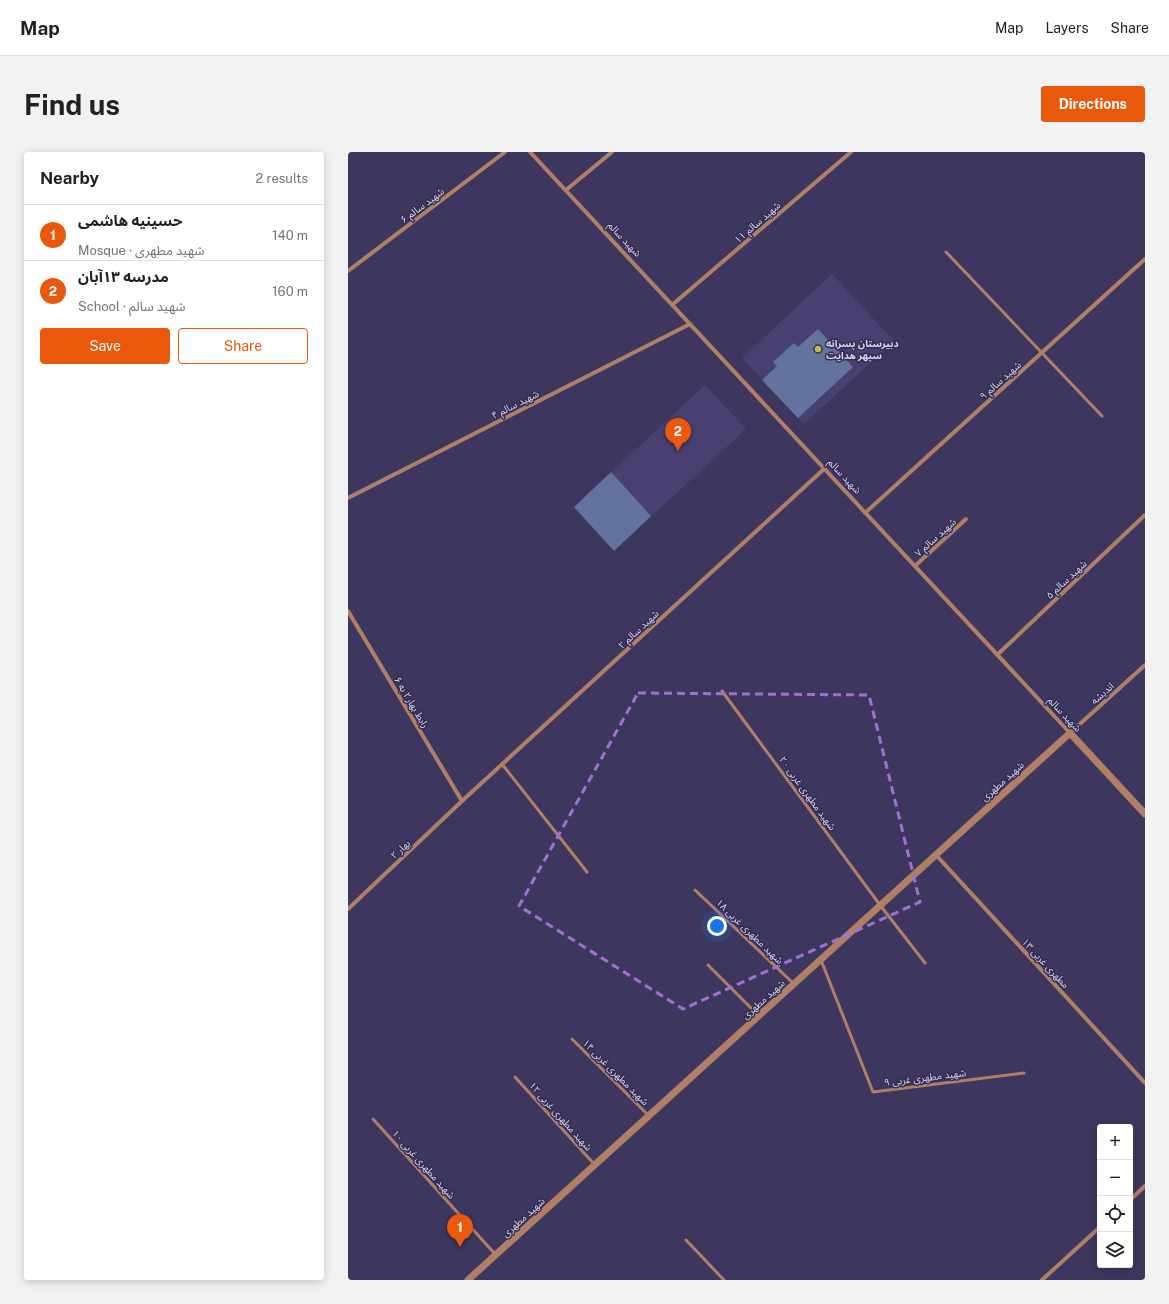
<!DOCTYPE html>
<html lang="en">
<head>
<meta charset="utf-8">
<style>
  body { margin:0; font-family:"Public Sans","Noto Sans Arabic",sans-serif; background:#f2f2f2; color:#202124 }
  .controls { position:absolute; right:12px; bottom:12px; display:grid; overflow:hidden; border-radius:4px; box-shadow:0 2px 10px #0003 }
  .controls button { width:36px; height:36px; display:grid; place-items:center; padding:0; border:0; border-bottom:1px solid #e0e0e0; background:#fff; color:#202124; font:20px sans-serif }
  .you { position:absolute; left:369px; top:774px; width:14px; height:14px; margin:-10px; border:3px solid #fff; border-radius:50%; background:#1a73e8; box-shadow:0 0 0 6px #1a73e833 }
  .badge { display:grid; place-items:center; width:26px; height:26px; border-radius:50%; background:#ea580c; color:#fff; font-size:13px; font-weight:700 }
  .pin { position:absolute; translate:-50% -33px; filter:drop-shadow(0 1px 2px #0008) }
  .pin::after { content:''; position:absolute; top:21px; width:14px; height:12px; background:inherit; clip-path:polygon(0 0,100% 0,50% 100%) }
  .list { margin:0; padding:0; list-style:none }
  h2 { display:flex; justify-content:space-between; align-items:center; height:52px; margin:0; padding:0 16px; font-size:17px }
  h2 small { font-size:13px; font-weight:400; color:#757577 }
  .list li { display:grid; grid-template-columns:26px 1fr auto; gap:12px; align-items:center; box-sizing:border-box; height:56px; padding:0 16px; border-top:1px solid #e0e0e0 }
  .list b { display:block; font-size:15px; white-space:nowrap }
  .list p { margin:0; font-size:13px; white-space:nowrap; color:#757577 }
  .list em { font-size:13px; font-style:normal; color:#757577 }
  .actions { display:flex; gap:8px; padding:12px 16px }
  .actions a { flex:1; padding:9px 0; border:1px solid #ea580c; border-radius:4px; text-align:center; font-size:14px; color:#ea580c }
  .actions .main { background:#ea580c; color:#fff }
  .icon { flex:none; width:22px; height:22px; fill:none; stroke:currentColor; stroke-width:2; stroke-linecap:round; stroke-linejoin:round }
  .map { position:relative; flex:none; width:797px; height:1128px; overflow:hidden; border-radius:4px }
  header { display:flex; align-items:center; gap:24px; box-sizing:border-box; height:56px; padding:0 20px; background:#fff; border-bottom:1px solid #e0e0e0 }
  header strong { font-size:19px }
  nav { display:flex; gap:22px; margin-inline-start:auto; font-size:14px }
  .intro { display:flex; align-items:center; justify-content:space-between; box-sizing:border-box; height:96px; padding:0 24px }
  h1 { margin:0; font-size:28px }
  .button { padding:10px 18px; border-radius:4px; background:#ea580c; color:#fff; font-size:14px; font-weight:700 }
  main { display:flex; gap:24px; padding:0 24px }
  aside { flex:1; background:#fff; border-radius:4px; box-shadow:0 2px 10px #0003 }
  .map>svg:first-child { display:block }
</style>
</head>
<body>
<header>
<strong>Map</strong>
<nav><a>Map</a><a>Layers</a><a>Share</a></nav>
</header>
<div class="intro"><h1>Find us</h1><a class="button">Directions</a></div>
<main>
<aside>
<h2>Nearby<small>2 results</small></h2>
<ul class="list">
<li><span class="badge">1</span><div><b>حسینیه هاشمی</b><p>Mosque · شهید مطهری</p></div><em>140 m</em></li>
<li><span class="badge">2</span><div><b>مدرسه ۱۳آبان</b><p>School · شهید سالم</p></div><em>160 m</em></li>
</ul>
<div class="actions"><a class="main">Save</a><a>Share</a></div>
</aside>
<div class="map">
<svg width="797" height="1128" viewBox="0 0 797 1128">
  <rect width="100%" height="100%" fill="#3d3760"/>
  <g fill="#484070">
    <path d="M 484,122 L 546,189 L 456,272 L 394,206 Z"/>
    <path d="M 357,233 L 398,277 L 266,399 L 226,355 Z"/>
  </g>
  <g fill="#64739e">
    <path d="M 470,177 L 505,215 L 450,266 L 414,228 L 429,214 L 425,210 L 446,191 L 450,195 Z"/>
    <path d="M 263,320 L 303,364 L 266,399 L 226,355 Z"/>
  </g>
  <g fill="none" stroke-linecap="round" stroke-linejoin="round">
    <g stroke="#b07f65" stroke-width="3">
      <path d="M 598,100 L 754,264"/>
      <path d="M 374,539 L 532,753 L 577,811"/>
      <path d="M 154,612 L 239,720"/>
      <path d="M 347,738 L 445,831"/>
      <path d="M 473,808 L 525,940 L 676,921"/>
      <path d="M 360,813 L 411,864"/>
      <path d="M 224,887 L 301,964"/>
      <path d="M 167,925 L 247,1013"/>
      <path d="M 25,967 L 147,1102"/>
      <path d="M 338,1088 L 376,1128"/>
    </g>
    <g stroke="#b07f65" stroke-width="4">
      <path d="M 182,0 L 722,581 L 797,513"/>
      <path d="M 218,38 L 264,0"/>
      <path d="M 0,119 L 157,0"/>
      <path d="M 324,153 L 503,0"/>
      <path d="M 0,346 L 342,172"/>
      <path d="M 517,361 L 797,107"/>
      <path d="M 567,414 L 618,367"/>
      <path d="M 0,459 L 114,649"/>
      <path d="M 649,503 L 797,363"/>
      <path d="M 588,703 L 797,931"/>
      <path d="M 0,757 L 114,649 L 476,317"/>
      <path d="M 782,1048 L 797,1034"/>
      <path d="M 694,1128 L 752,1075"/>
    </g>
    <path stroke="#b07f65" stroke-width="7" d="M 120,1128 L 722,581 L 797,662"/>
  </g>
  <path fill="none" stroke="#a070d2" stroke-width="3" stroke-dasharray="8 5" stroke-linejoin="round" d="M 290,541 L 521,543 L 572,750 L 335,857 L 171,754 Z"/>
  <circle fill="#bebf42" stroke="#332d54" stroke-width="1.5" cx="470" cy="197" r="4"/>
  <g text-anchor="middle" dominant-baseline="central" stroke-width="3" stroke-linejoin="round" paint-order="stroke">
    <g font-size="10" fill="#d7d5ee" stroke="#332d54">
      <text transform="translate(74 53) rotate(-37)">شهید سالم ۶</text>
      <text transform="translate(409 70) rotate(-41)">شهید سالم ۱۱</text>
      <text transform="translate(277 87) rotate(47)">شهید سالم</text>
      <text transform="translate(652 228) rotate(-42)">شهید سالم ۹</text>
      <text transform="translate(167 252) rotate(-27)">شهید سالم ۴</text>
      <text transform="translate(497 324) rotate(47)">شهید سالم</text>
      <text transform="translate(587 385) rotate(-42)">شهید سالم ۷</text>
      <text transform="translate(718 427) rotate(-43)">شهید سالم ۵</text>
      <text transform="translate(290 477) rotate(-43)">شهید سالم ۲</text>
      <text transform="translate(754 541) rotate(-42)">اندیشه</text>
      <text transform="translate(64 550) rotate(59)">رابط بهار۲ به ۶</text>
      <text transform="translate(717 562) rotate(47)">شهید سالم</text>
      <text transform="translate(654 629) rotate(-42)">شهید مطهری</text>
      <text transform="translate(460 641) rotate(54)">شهید مطهری غربی ۲۰</text>
      <text transform="translate(52 697) rotate(-43)">بهار ۲</text>
      <text transform="translate(402 779) rotate(44)">شهید مطهری غربی ۱۸</text>
      <text transform="translate(698 811) rotate(47)">مطهری غربی ۱۳</text>
      <text transform="translate(415 847) rotate(-42)">شهید مطهری</text>
      <text transform="translate(268 920) rotate(45)">شهید مطهری غربی ۱۴</text>
      <text transform="translate(577 925) rotate(-7)">شهید مطهری غربی ۹</text>
      <text transform="translate(213 964) rotate(48)">شهید مطهری غربی ۱۲</text>
      <text transform="translate(76 1012) rotate(48)">شهید مطهری غربی ۱۰</text>
      <text transform="translate(175 1065) rotate(-42)">شهید مطهری</text>
    </g>
    <g font-size="10" font-weight="bold" fill="#d7d5ee" stroke="#332d54" text-anchor="start">
      <text x="478" y="191">دبیرستان پسرانه<tspan x="478" dy="12">سپهر هدایت</tspan></text>
    </g>
  </g>
</svg>
<div class="controls">
<button>+</button>
<button>−</button>
<button><svg class="icon" aria-label="locate" viewBox="0 0 24 24"><circle cx="12" cy="12" r="6"/><path d="M12 2v4M12 18v4M2 12h4M18 12h4"/></svg></button>
<button><svg class="icon" aria-label="layers" viewBox="0 0 24 24"><path d="M12 4l9 5-9 5-9-5zM3 14l9 5 9-5"/></svg></button>
</div>
<div class="you"></div>
<div class="pin badge" style="left:112px;top:1095px">1</div>
<div class="pin badge" style="left:330px;top:299px">2</div>
</div>
</main>
</body>
</html>
